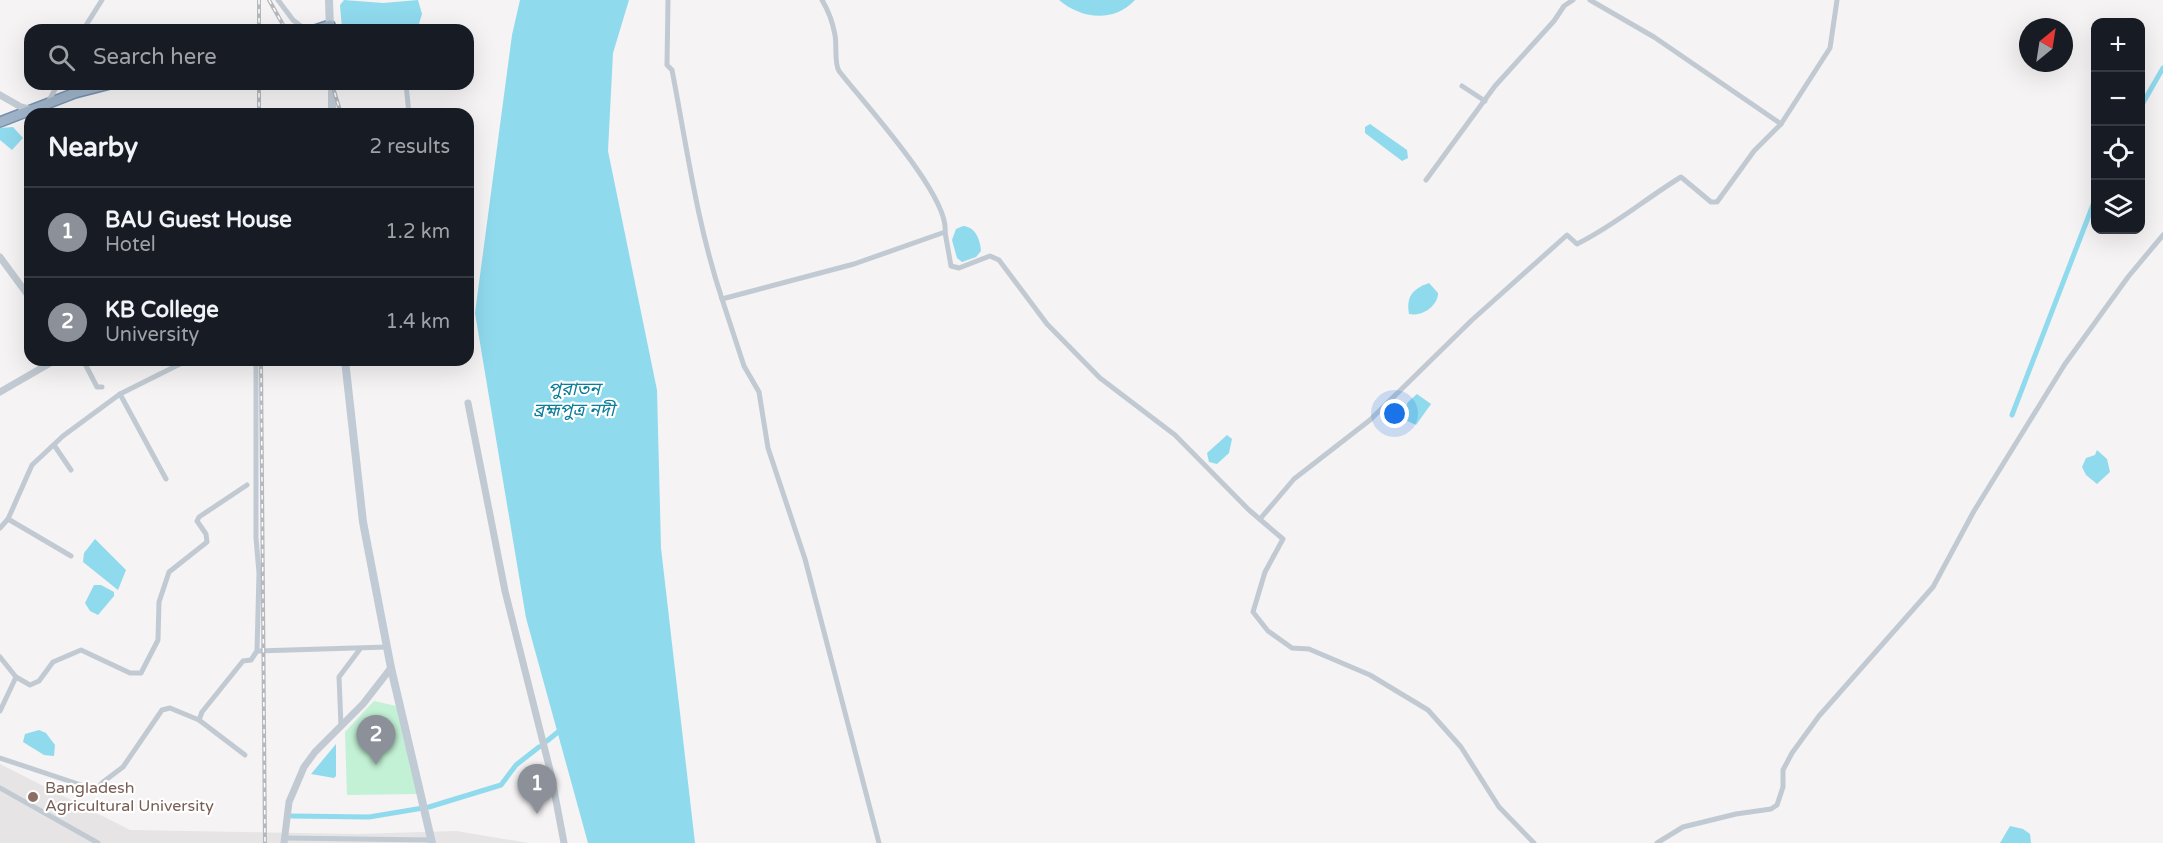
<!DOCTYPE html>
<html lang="en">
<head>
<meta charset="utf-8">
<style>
  body { margin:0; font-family:"Varela Round","Noto Sans Bengali",sans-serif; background:#20242c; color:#f1f3f6 }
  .controls { position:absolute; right:18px; top:18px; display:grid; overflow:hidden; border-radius:12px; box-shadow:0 6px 24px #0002 }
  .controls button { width:54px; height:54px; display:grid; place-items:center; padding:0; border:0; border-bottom:2px solid #363941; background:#171b24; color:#f1f3f6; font:30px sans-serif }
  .compass { position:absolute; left:2019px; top:18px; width:54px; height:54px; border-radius:50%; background:#171b24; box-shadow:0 6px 24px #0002; rotate:30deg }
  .you { position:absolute; left:1395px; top:414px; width:21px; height:21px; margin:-15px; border:4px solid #fff; border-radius:50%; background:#1a73e8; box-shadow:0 0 0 9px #1a73e833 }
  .badge { display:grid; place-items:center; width:39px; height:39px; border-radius:50%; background:#8c9099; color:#fff; font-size:20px; font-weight:700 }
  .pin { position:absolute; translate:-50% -50px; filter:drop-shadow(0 2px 3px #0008) }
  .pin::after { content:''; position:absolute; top:32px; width:21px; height:18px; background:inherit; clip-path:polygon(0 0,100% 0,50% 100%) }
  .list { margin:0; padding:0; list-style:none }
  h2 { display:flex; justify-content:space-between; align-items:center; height:78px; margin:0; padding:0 24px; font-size:26px }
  h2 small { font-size:20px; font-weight:400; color:#9ea1a6 }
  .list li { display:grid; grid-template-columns:39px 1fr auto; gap:18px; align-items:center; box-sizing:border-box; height:90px; padding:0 24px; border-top:2px solid #363941 }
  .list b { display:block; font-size:22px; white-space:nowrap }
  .list p { margin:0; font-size:20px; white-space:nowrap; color:#9ea1a6 }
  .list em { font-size:20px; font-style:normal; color:#9ea1a6 }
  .icon { flex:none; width:33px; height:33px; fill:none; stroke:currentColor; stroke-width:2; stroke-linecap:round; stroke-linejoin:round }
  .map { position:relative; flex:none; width:2163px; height:843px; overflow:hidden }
  .search { position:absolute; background:#171b24; box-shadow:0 6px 24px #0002; left:24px; top:24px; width:450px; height:66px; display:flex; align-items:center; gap:15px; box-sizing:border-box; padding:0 21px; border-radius:18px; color:#9ea1a6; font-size:22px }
  .panel { position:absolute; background:#171b24; box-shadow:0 6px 24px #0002; left:24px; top:108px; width:450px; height:258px; border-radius:18px }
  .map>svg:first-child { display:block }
</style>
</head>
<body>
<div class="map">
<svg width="2163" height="843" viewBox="0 0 2163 843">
  <rect width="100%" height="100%" fill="#f5f3f3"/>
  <path fill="#e6e4e5" d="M 0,764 L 130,830 L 358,834 L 456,831 L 529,843 L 0,843 Z"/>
  <path fill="#c3f1d5" d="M 374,701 L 396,706 L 417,794 L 347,795 L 345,732 Z"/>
  <g fill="#90daee">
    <path d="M 344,0 L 383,3 L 418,0 L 422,14 L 418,27 L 419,30 L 342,29 L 340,5 Z"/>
    <path d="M 520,0 L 629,0 L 613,53 L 608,151 L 657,390 L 661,548 L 695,843 L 588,843 L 526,618 L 475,313 L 512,35 Z"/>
    <path d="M 1059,0 L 1135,0 C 1114,23 1081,19 1059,0 Z"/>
    <path d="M 1370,124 L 1407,150 L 1408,158 L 1402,161 L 1365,133 L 1365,127 Z"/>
    <path d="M 13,127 L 23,138 L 12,150 L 0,140 L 0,128 Z"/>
    <path d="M 963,226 C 976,227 980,240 981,251 L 976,257 L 962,262 L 957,258 L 952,240 L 956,229 Z"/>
    <path d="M 1429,283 L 1438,293 C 1438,306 1422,317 1409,314 C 1406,297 1412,289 1429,283 Z"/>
    <path d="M 1417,394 L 1431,404 L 1416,425 L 1405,420 L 1402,414 L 1408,402 Z"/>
    <path d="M 1227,435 L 1232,439 L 1229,453 L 1217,464 L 1209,462 L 1207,453 Z"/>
    <path d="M 2097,450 L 2107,459 L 2110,472 L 2097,484 L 2086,475 L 2082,467 L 2086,458 L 2095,455 Z"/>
    <path d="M 95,539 L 126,570 L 118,590 L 83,562 L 84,553 Z"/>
    <path d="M 94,585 L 101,585 L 114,592 L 114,596 L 98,615 L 90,611 L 85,603 Z"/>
    <path d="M 39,730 L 46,733 L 55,745 L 54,756 L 44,755 L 23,742 L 25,734 Z"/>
    <path d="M 336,744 L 336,776 L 334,778 L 311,774 Z"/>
    <path d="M 2010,826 L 2023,829 L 2030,834 L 2031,843 L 2000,843 Z"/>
  </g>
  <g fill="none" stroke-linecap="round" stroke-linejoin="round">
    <g stroke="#90daee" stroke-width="5">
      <path d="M 2140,108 L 2163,68"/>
      <path d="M 2012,415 L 2096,197"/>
      <path d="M 547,741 L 564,727"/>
      <path d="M 429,807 L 501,785 L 516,765 L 539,747"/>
      <path d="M 292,816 L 369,817 L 423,808"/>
    </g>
    <defs>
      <g id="trunk">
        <path d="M 315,30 L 330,25"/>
        <path d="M 0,122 L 75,93 L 110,84"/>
      </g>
    </defs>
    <use href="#trunk" stroke="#7690ad" stroke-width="12"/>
    <g stroke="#c1cad2" stroke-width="5">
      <path d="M 278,0 L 293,20 L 306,30"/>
      <path d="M 668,0 L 667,65 L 672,70 C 687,148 697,224 722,299"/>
      <path d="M 822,0 C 828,10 833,24 835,35 C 837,45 834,64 839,71 C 862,101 950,196 945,232 L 854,264 L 722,299 L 744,366 L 759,392 L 768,448 L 805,559 L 879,843"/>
      <path d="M 1590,0 L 1654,37 L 1781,124 L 1830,48 L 1837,0"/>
      <path d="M 83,30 L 102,0"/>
      <path d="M 406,84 L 409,114"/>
      <path d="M 1462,86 L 1485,101"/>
      <path d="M 47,104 L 58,84"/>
      <path d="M 1426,180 L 1495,86 L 1554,21 L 1564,6 L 1573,0"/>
      <path d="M 945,232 L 951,266 L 959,268 L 990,256 L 999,260 L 1047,324 L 1100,378 L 1175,435 L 1249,510 L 1283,539 L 1265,572 L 1253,612 L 1268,631 L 1292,648 L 1309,649 L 1370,675 L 1428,710 L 1461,747 L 1499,807 L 1534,843"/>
      <path d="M 83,360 L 97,387 L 102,387"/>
      <path d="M 120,394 L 166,479"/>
      <path d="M 54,445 L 71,470"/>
      <path d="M 8,519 L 71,556"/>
      <path d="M 1260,519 L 1294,479 L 1370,420 L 1472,320 L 1567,235 L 1577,244 C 1614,226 1645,199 1681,177 L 1711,202 L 1717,202 L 1754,151 L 1781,124"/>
      <path d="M 0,528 L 8,519 L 32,465 L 63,436 L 120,394 L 188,360"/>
      <path d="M 257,651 L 387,647"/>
      <path d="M 0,657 L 16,677"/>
      <path d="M 0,711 L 16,677 L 30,685 L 39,681 L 53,662 L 81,650 L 130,673 L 141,673 L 158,640 L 159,602 L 169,572 L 207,542 L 206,534 L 197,521 L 199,517 L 247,485"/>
      <path d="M 199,720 L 245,755"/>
      <path d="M 341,726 L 339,677 L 360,649"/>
      <path d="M 0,758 L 96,790 L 103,782 L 123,767 L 162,710 L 170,708 L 199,720 L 202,712 L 243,661 L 251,660 L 257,651 L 259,573 L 256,538 L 256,360"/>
      <path d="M 0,788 L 98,843"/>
      <path d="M 284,838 L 431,840"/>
      <path d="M 1657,843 L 1683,827 L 1736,814 L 1771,809 L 1777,805 L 1783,787 L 1783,770 L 1792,753 L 1819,716 L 1933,587 L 1974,511 L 2065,364 L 2128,277 L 2163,235"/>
    </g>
    <g stroke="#c1cad2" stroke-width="7">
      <path d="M 0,95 L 21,107 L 47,114"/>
      <path d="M 0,257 L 30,298"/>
      <path d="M 0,392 L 52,362 L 70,360"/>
      <path d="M 468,403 L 505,591 L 551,774 L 564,843"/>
      <path d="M 284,843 L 289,802 L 304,767 L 315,752 L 363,704 L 391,668"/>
    </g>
    <g stroke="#c1cbd6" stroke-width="8">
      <path d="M 329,0 L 330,30"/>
      <path d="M 332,84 L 332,114"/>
      <path d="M 345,360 L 363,522 L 391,668 L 432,843"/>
    </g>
    <use href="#trunk" stroke="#9fb4c9" stroke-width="9"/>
    <defs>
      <g id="rail">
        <path d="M 259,0 L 259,30"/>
        <path d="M 269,0 L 286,30"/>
        <path d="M 259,84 L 259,114"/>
        <path d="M 332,84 L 341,114"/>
        <path d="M 261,360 L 265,843"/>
      </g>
    </defs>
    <use href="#rail" stroke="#b5b8bd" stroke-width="4"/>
    <use href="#rail" stroke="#fff" stroke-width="1.5" stroke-dasharray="4.5" stroke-linecap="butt"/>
  </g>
  <circle fill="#8d6e63" stroke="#fff" stroke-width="2" cx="33" cy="797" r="6"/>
  <g text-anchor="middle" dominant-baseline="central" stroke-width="4.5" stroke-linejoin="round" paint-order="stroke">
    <g font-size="16" fill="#785e54" stroke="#fff" text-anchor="start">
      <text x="45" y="788">Bangladesh<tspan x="45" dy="18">Agricultural University</tspan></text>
    </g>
    <g font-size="18" font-style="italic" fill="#0c7c9b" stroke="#fff">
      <text x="574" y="389">পুরাতন<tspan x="574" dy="21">ব্রহ্মপুত্র নদী</tspan></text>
    </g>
  </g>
</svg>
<div class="controls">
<button>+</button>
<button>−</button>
<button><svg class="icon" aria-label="locate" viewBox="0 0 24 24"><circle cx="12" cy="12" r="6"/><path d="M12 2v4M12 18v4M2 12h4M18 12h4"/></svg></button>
<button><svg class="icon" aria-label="layers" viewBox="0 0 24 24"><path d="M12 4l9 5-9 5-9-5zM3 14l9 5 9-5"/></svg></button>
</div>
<svg class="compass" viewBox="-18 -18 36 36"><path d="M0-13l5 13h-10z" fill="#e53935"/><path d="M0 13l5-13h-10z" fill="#9ea1a6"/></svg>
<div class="you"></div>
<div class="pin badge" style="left:537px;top:814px">1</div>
<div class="pin badge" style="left:376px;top:765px">2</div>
<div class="search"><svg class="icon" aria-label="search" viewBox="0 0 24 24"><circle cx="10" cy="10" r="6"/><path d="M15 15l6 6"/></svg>Search here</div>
<section class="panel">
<h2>Nearby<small>2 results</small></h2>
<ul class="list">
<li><span class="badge">1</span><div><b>BAU Guest House</b><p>Hotel</p></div><em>1.2 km</em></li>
<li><span class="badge">2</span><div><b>KB College</b><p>University</p></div><em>1.4 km</em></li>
</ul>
</section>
</div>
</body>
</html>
